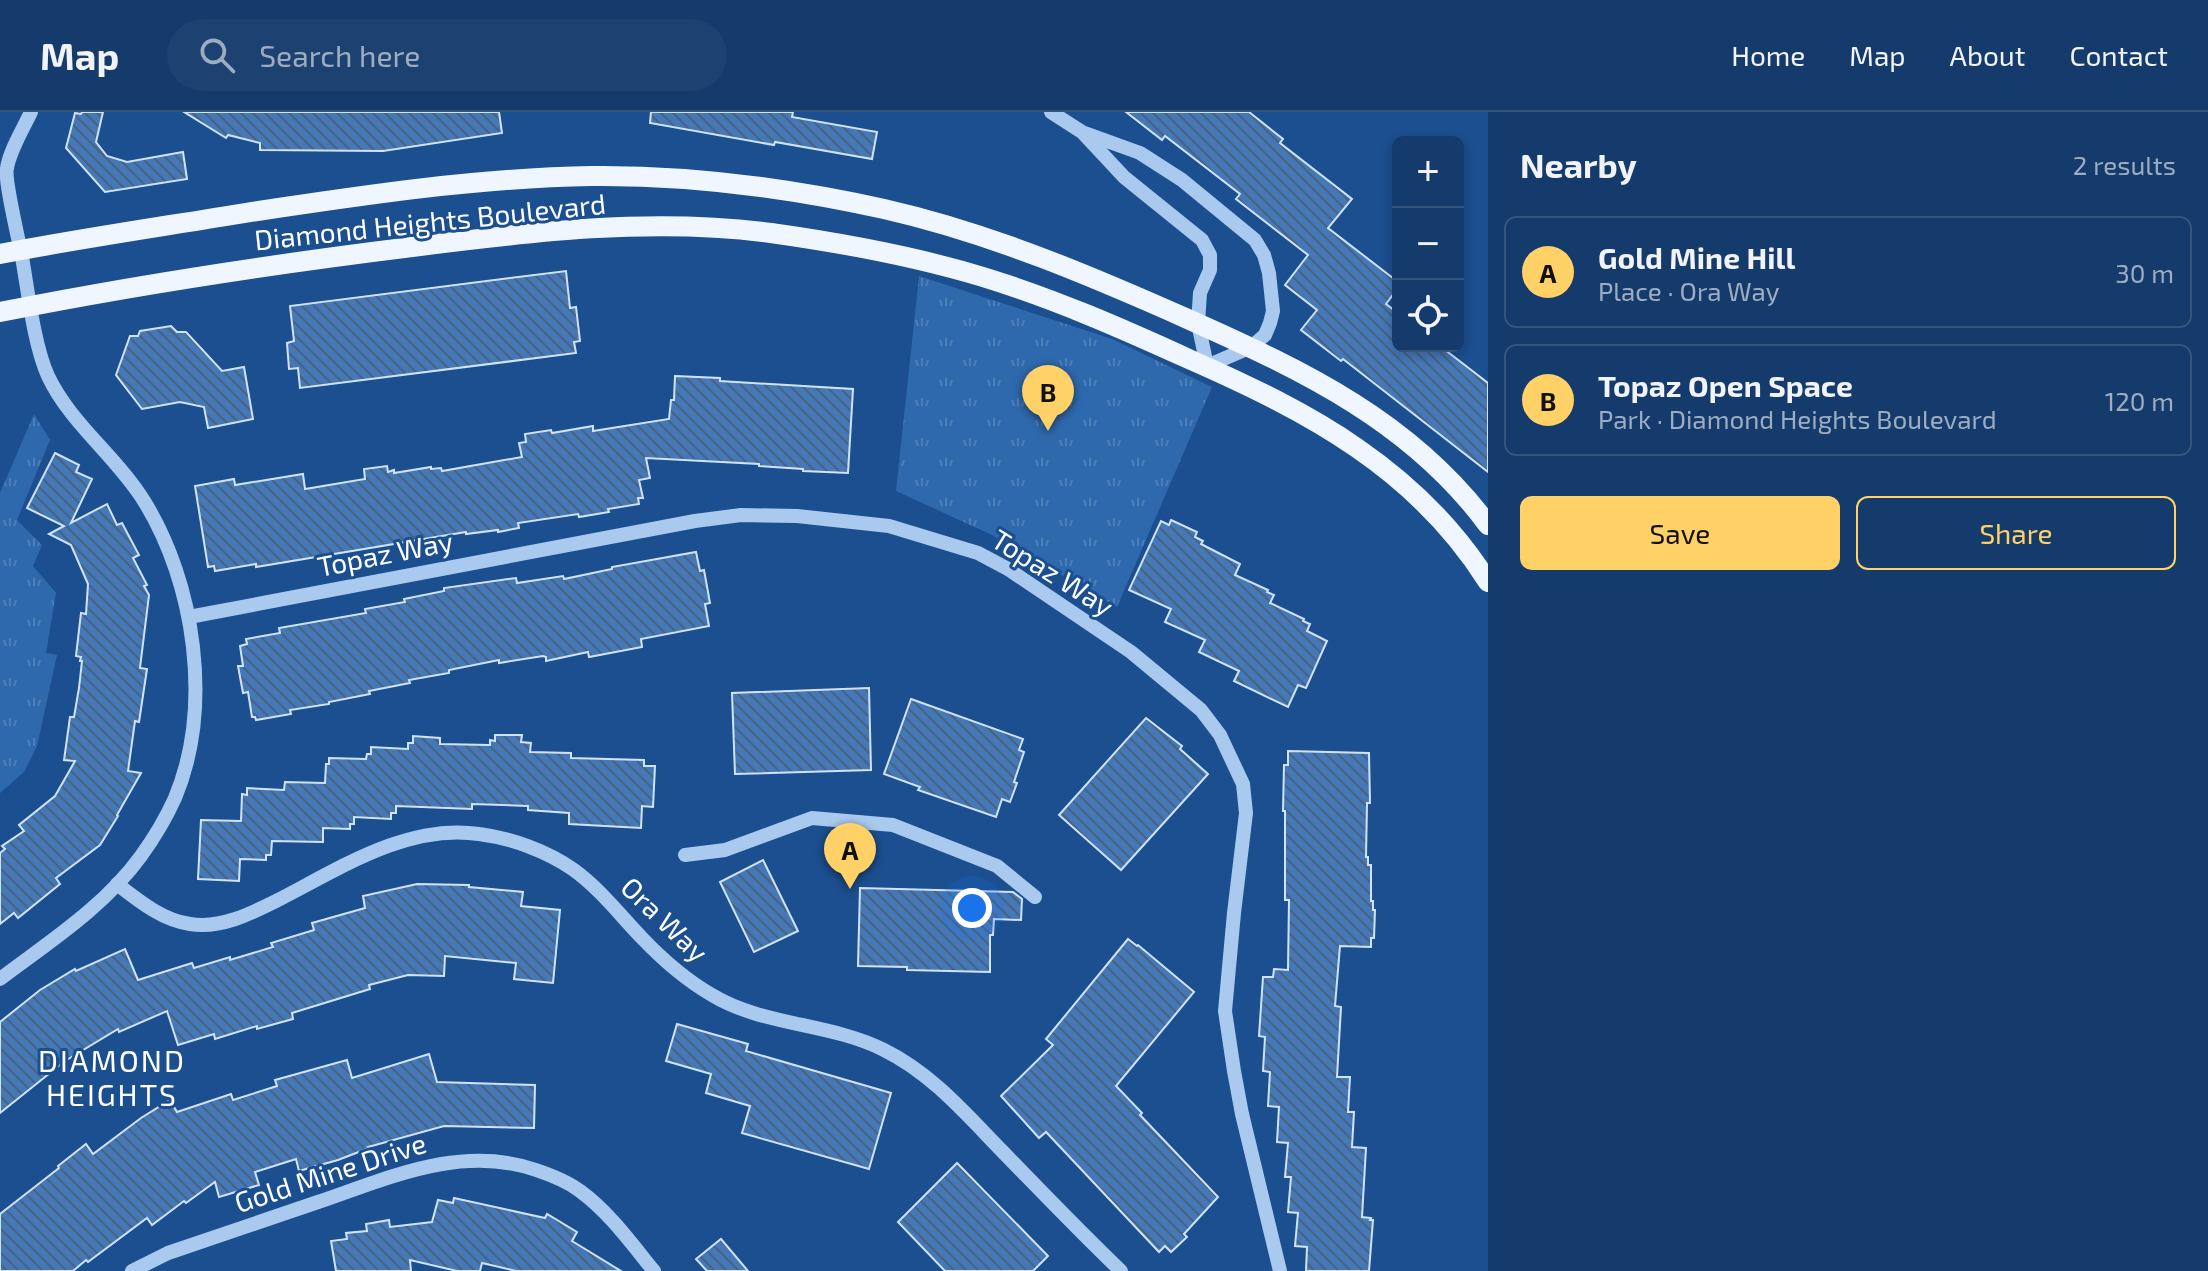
<!DOCTYPE html>
<html lang="en">
<head>
<meta charset="utf-8">
<style>
  body { margin:0; font-family:"Exo 2",sans-serif; background:#1d4271; color:#f1f3f6 }
  .controls { position:absolute; right:24px; top:24px; display:grid; overflow:hidden; border-radius:12px; box-shadow:0 4px 12px #0003 }
  .controls button { width:72px; height:72px; display:grid; place-items:center; padding:0; border:0; border-bottom:2px solid #33557e; background:#143b6b; color:#f1f3f6; font:40px sans-serif }
  .you { position:absolute; left:972px; top:796px; width:28px; height:28px; margin:-20px; border:6px solid #fff; border-radius:50%; background:#1a73e8; box-shadow:0 0 0 12px #1a73e833 }
  .badge { display:grid; place-items:center; width:52px; height:52px; border-radius:50%; background:#ffd166; color:#111; font-size:26px; font-weight:700 }
  .pin { position:absolute; translate:-50% -66px; filter:drop-shadow(0 2px 4px #0008) }
  .pin::after { content:''; position:absolute; top:42px; width:28px; height:24px; background:inherit; clip-path:polygon(0 0,100% 0,50% 100%) }
  .list { margin:0; padding:0; list-style:none }
  h2 { display:flex; justify-content:space-between; align-items:center; height:104px; margin:0; padding:0 32px; font-size:34px }
  h2 small { font-size:26px; font-weight:400; color:#9dadc1 }
  .list li { display:grid; grid-template-columns:52px 1fr auto; gap:24px; align-items:center; box-sizing:border-box; height:112px; margin:0 16px 16px; padding:0 16px; border:2px solid #33557e; border-radius:12px }
  .list b { display:block; font-size:30px; white-space:nowrap }
  .list p { margin:0; font-size:26px; white-space:nowrap; color:#9dadc1 }
  .list em { font-size:26px; font-style:normal; color:#9dadc1 }
  .actions { display:flex; gap:16px; padding:24px 32px }
  .actions a { flex:1; padding:18px 0; border:2px solid #ffd166; border-radius:12px; text-align:center; font-size:28px; color:#ffd166 }
  .actions .main { background:#ffd166; color:#111 }
  .icon { flex:none; width:44px; height:44px; fill:none; stroke:currentColor; stroke-width:2; stroke-linecap:round; stroke-linejoin:round }
  .map { position:relative; flex:none; width:1488px; height:1159px; overflow:hidden }
  header { display:flex; align-items:center; gap:48px; box-sizing:border-box; height:112px; padding:0 40px; background:#143b6b; border-bottom:2px solid #33557e }
  header strong { font-size:38px }
  nav { display:flex; gap:44px; margin-inline-start:auto; font-size:28px }
  .search { width:560px; height:72px; background:#1d4271; display:flex; align-items:center; gap:20px; box-sizing:border-box; padding:0 28px; border-radius:44px; color:#9dadc1; font-size:30px }
  main { display:flex }
  aside { flex:1; background:#143b6b }
  .map>svg:first-child { display:block }
</style>
</head>
<body>
<header>
<strong>Map</strong>
<div class="search"><svg class="icon" aria-label="search" viewBox="0 0 24 24"><circle cx="10" cy="10" r="6"/><path d="M15 15l6 6"/></svg>Search here</div>
<nav><a>Home</a><a>Map</a><a>About</a><a>Contact</a></nav>
</header>
<main>
<div class="map">
<svg width="1488" height="1159" viewBox="0 0 1488 1159">
  <defs>
    <pattern id="park-tufts" width="24" height="20" patternUnits="userSpaceOnUse" patternTransform="scale(2)"><rect width="24" height="20" fill="#2e69ad"/><path d="M3 7l-1-3M5 7V3M7 7l1-3M15 17l-1-3M17 17v-4M19 17l1-3" fill="none" stroke="#4d80b9"/></pattern>
    <pattern id="building-back-hatch" width="6" height="6" patternUnits="userSpaceOnUse" patternTransform="scale(2)"><rect width="6" height="6" fill="#4478b7"/><path d="M-1 5l2 2M0 0l6 6M5-1l2 2" fill="none" stroke="#486282"/></pattern>
  </defs>
  <rect width="100%" height="100%" fill="#1b4f8f"/>
  <g fill="url(#park-tufts)">
    <path d="M 919,164 L 1112,227 L 1212,275 L 1117,495 L 992,423 L 896,379 Z"/>
    <path d="M 34,302 L 50,328 L 17,408 L 42,433 L 33,454 L 56,481 L 46,541 L 57,543 L 37,634 L 24,660 L 0,681 L 0,381 Z"/>
  </g>
  <g fill="url(#building-back-hatch)" stroke="#cfe3fa" stroke-width="2">
    <path d="M 82,0 L 103,0 L 96,30 L 107,44 L 127,50 L 183,40 L 187,67 L 105,80 L 66,36 L 75,1 L 81,2 Z"/>
    <path d="M 184,0 L 499,0 L 502,21 L 383,39 L 260,38 L 260,31 L 228,23 L 226,26 Z"/>
    <path d="M 651,0 L 793,0 L 792,5 L 877,20 L 872,47 L 775,30 L 774,33 L 650,11 Z"/>
    <path d="M 1126,0 L 1249,0 L 1283,27 L 1280,31 L 1352,87 L 1328,116 L 1398,170 L 1398,176 L 1386,192 L 1398,201 L 1398,234 L 1440,234 L 1488,271 L 1488,360 L 1343,247 L 1341,249 L 1301,218 L 1317,198 L 1285,173 L 1308,143 L 1236,87 L 1240,82 L 1165,24 L 1162,28 Z"/>
    <path d="M 566,159 L 570,196 L 576,195 L 580,229 L 574,230 L 576,241 L 300,276 L 298,256 L 289,257 L 287,231 L 294,229 L 290,194 Z"/>
    <path d="M 171,214 L 177,220 L 186,220 L 222,259 L 244,255 L 253,307 L 208,316 L 204,295 L 180,290 L 142,297 L 116,263 L 130,224 L 138,224 L 140,219 Z"/>
    <path d="M 675,264 L 720,266 L 720,269 L 853,277 L 848,361 L 803,359 L 803,357 L 759,354 L 759,352 L 646,346 L 650,366 L 639,368 L 643,386 L 638,386 L 639,392 L 608,397 L 609,400 L 579,405 L 578,402 L 518,411 L 519,416 L 498,420 L 498,418 L 466,422 L 466,420 L 256,455 L 256,452 L 215,459 L 214,454 L 208,455 L 195,374 L 234,367 L 235,373 L 303,362 L 305,377 L 365,367 L 364,357 L 387,354 L 388,360 L 394,358 L 394,361 L 431,355 L 431,357 L 441,356 L 442,359 L 522,345 L 519,331 L 526,330 L 525,322 L 551,318 L 552,321 L 593,314 L 593,319 L 669,307 L 671,288 L 674,288 Z"/>
    <path d="M 55,341 L 79,353 L 76,360 L 92,367 L 71,411 L 107,392 L 117,413 L 122,411 L 139,443 L 133,446 L 147,473 L 144,474 L 149,483 L 140,556 L 147,557 L 139,610 L 135,609 L 128,659 L 141,661 L 117,703 L 118,704 L 100,733 L 56,766 L 60,772 L 18,806 L 14,801 L 0,812 L 0,741 L 5,737 L 2,734 L 24,719 L 19,713 L 55,684 L 75,649 L 64,648 L 70,605 L 74,605 L 79,576 L 82,549 L 80,549 L 81,545 L 76,544 L 81,501 L 86,502 L 88,472 L 71,433 L 49,422 L 64,414 L 27,396 Z"/>
    <path d="M 1171,408 L 1197,420 L 1195,425 L 1203,429 L 1201,432 L 1240,452 L 1235,463 L 1268,478 L 1267,480 L 1274,483 L 1270,491 L 1304,507 L 1303,509 L 1310,512 L 1307,519 L 1327,529 L 1306,576 L 1298,573 L 1288,595 L 1234,569 L 1239,559 L 1199,540 L 1205,528 L 1165,510 L 1171,497 L 1129,478 L 1161,409 L 1169,413 Z"/>
    <path d="M 696,440 L 700,459 L 704,458 L 710,491 L 705,492 L 709,514 L 641,527 L 642,535 L 589,545 L 588,540 L 546,549 L 546,545 L 543,544 L 499,551 L 499,548 L 449,558 L 449,561 L 409,568 L 410,571 L 369,579 L 370,582 L 329,590 L 329,592 L 290,598 L 291,602 L 256,608 L 255,605 L 252,605 L 248,580 L 243,581 L 238,554 L 243,554 L 240,534 L 247,532 L 246,527 L 280,521 L 279,516 L 366,501 L 365,497 L 405,490 L 404,487 L 444,479 L 444,476 L 516,466 L 517,471 L 563,464 L 564,467 L 612,457 L 612,455 Z"/>
    <path d="M 869,576 L 871,658 L 735,662 L 732,581 Z"/>
    <path d="M 911,587 L 1023,627 L 1019,638 L 1024,640 L 1014,670 L 1017,671 L 1010,690 L 1002,687 L 996,705 L 918,678 L 920,675 L 884,662 Z"/>
    <path d="M 1146,606 L 1182,634 L 1180,637 L 1208,662 L 1121,758 L 1059,703 Z"/>
    <path d="M 495,623 L 522,623 L 521,630 L 531,631 L 530,640 L 571,641 L 571,646 L 644,648 L 644,654 L 655,654 L 653,695 L 642,694 L 641,716 L 569,712 L 569,701 L 528,698 L 528,694 L 472,692 L 472,697 L 396,694 L 396,701 L 391,701 L 391,707 L 354,705 L 354,712 L 350,712 L 350,717 L 323,716 L 323,730 L 272,729 L 271,743 L 266,743 L 266,748 L 240,747 L 239,769 L 198,767 L 201,708 L 241,709 L 242,682 L 247,683 L 247,676 L 284,678 L 285,670 L 325,671 L 326,652 L 329,652 L 329,646 L 366,647 L 367,642 L 371,642 L 371,635 L 408,637 L 408,631 L 413,631 L 413,624 L 440,626 L 440,632 L 490,633 L 490,628 L 495,629 Z"/>
    <path d="M 1288,639 L 1369,641 L 1370,691 L 1367,691 L 1366,745 L 1368,745 L 1368,753 L 1371,753 L 1371,789 L 1373,789 L 1373,798 L 1375,798 L 1374,826 L 1371,826 L 1371,835 L 1340,834 L 1335,894 L 1341,895 L 1337,965 L 1350,965 L 1348,1000 L 1354,1000 L 1352,1035 L 1366,1036 L 1362,1105 L 1371,1106 L 1370,1108 L 1373,1108 L 1369,1159 L 1306,1159 L 1307,1135 L 1295,1134 L 1298,1101 L 1288,1100 L 1291,1065 L 1285,1065 L 1288,1031 L 1277,1030 L 1279,995 L 1268,994 L 1270,960 L 1263,959 L 1265,925 L 1259,924 L 1263,865 L 1273,865 L 1274,857 L 1288,858 L 1289,788 L 1285,788 L 1285,699 L 1283,699 L 1284,653 L 1288,653 Z"/>
    <path d="M 763,748 L 798,819 L 754,840 L 720,770 Z"/>
    <path d="M 417,772 L 469,773 L 469,775 L 523,780 L 521,794 L 560,798 L 553,871 L 514,867 L 516,851 L 445,844 L 444,864 L 408,863 L 369,873 L 370,877 L 292,901 L 293,907 L 257,917 L 257,914 L 215,927 L 214,922 L 178,933 L 167,899 L 119,920 L 118,917 L 65,949 L 0,1001 L 0,910 L 40,878 L 75,857 L 76,859 L 125,837 L 138,868 L 192,851 L 194,856 L 230,845 L 230,848 L 273,835 L 271,831 L 314,818 L 312,811 L 365,796 L 363,784 Z"/>
    <path d="M 860,776 L 1013,780 L 1022,787 L 1021,808 L 994,807 L 993,823 L 990,823 L 990,860 L 907,858 L 907,855 L 858,854 Z"/>
    <path d="M 1128,827 L 1137,834 L 1138,833 L 1194,880 L 1116,974 L 1142,1001 L 1140,1003 L 1218,1085 L 1184,1122 L 1187,1125 L 1171,1140 L 1165,1134 L 1159,1140 L 1046,1020 L 1039,1026 L 1001,984 L 1053,933 L 1046,927 Z"/>
    <path d="M 677,912 L 748,932 L 746,939 L 891,981 L 869,1057 L 742,1021 L 750,994 L 706,981 L 711,962 L 666,949 Z"/>
    <path d="M 429,942 L 437,970 L 535,973 L 534,1016 L 444,1014 L 368,1035 L 369,1036 L 338,1048 L 299,1059 L 296,1047 L 255,1060 L 259,1073 L 219,1085 L 215,1070 L 186,1091 L 184,1089 L 152,1113 L 147,1106 L 88,1150 L 86,1148 L 73,1159 L 0,1159 L 0,1102 L 59,1056 L 58,1054 L 86,1032 L 93,1042 L 141,1006 L 170,988 L 177,1000 L 231,982 L 233,988 L 277,974 L 275,968 L 347,948 L 352,966 Z"/>
    <path d="M 957,1051 L 1048,1144 L 1033,1159 L 945,1159 L 898,1110 Z"/>
    <path d="M 454,1086 L 545,1106 L 547,1102 L 577,1120 L 572,1129 L 621,1159 L 516,1159 L 482,1151 L 480,1159 L 457,1159 L 410,1148 L 411,1159 L 336,1159 L 331,1129 L 347,1127 L 346,1121 L 367,1119 L 366,1112 L 389,1108 L 390,1115 L 432,1110 L 438,1088 L 453,1091 Z"/>
    <path d="M 721,1127 L 748,1159 L 707,1159 L 696,1147 Z"/>
  </g>
  <g fill="none" stroke-linecap="round" stroke-linejoin="round">
    <g stroke="#a9c9ee" stroke-width="14">
      <path d="M 1051,0 L 1082,20 L 1140,41 L 1182,68 L 1255,128 L 1264,143 L 1269,161 L 1273,199 L 1270,211 L 1265,223 L 1251,235 L 1207,254 L 1198,211 L 1200,181 L 1210,158 L 1210,143 L 1202,128 L 1124,65 L 1082,20"/>
      <path d="M 189,505 L 695,409 L 741,403 L 797,404 L 889,414 L 978,441 L 1008,457 L 1131,540 L 1201,598 L 1220,623 L 1243,672 L 1246,701 L 1234,801 L 1225,899 L 1234,959 L 1242,1002 L 1280,1159"/>
      <path d="M 685,743 L 725,738 L 812,706 L 893,713 L 997,754 L 1035,785"/>
      <path d="M 117,772 C 139,789 162,808 190,812 C 220,817 250,802 276,789 C 337,758 407,711 479,722 C 511,726 547,739 574,758 C 600,777 620,803 642,826 C 663,848 686,868 712,883 C 763,914 831,911 884,938 C 931,961 966,1002 1002,1039 C 1042,1080 1080,1120 1121,1159"/>
      <path d="M 0,867 C 49,830 104,795 141,744 C 154,726 166,706 175,686 C 213,595 195,471 144,389 C 116,344 70,311 48,264 C 34,233 28,179 22,145 C 19,129 4,67 7,56 C 10,38 23,17 31,0"/>
      <path d="M 132,1159 L 168,1141 C 218,1124 268,1107 318,1090 C 389,1066 461,1032 536,1058 C 551,1063 567,1069 580,1079 C 609,1100 631,1131 654,1159"/>
    </g>
    <g stroke="#f0f6ff" stroke-width="20">
      <path d="M 0,142 C 83,126 167,114 251,100 C 364,83 477,66 592,64 C 689,63 789,76 884,97 C 990,121 1091,164 1190,208 C 1304,259 1412,310 1488,413"/>
      <path d="M 0,200 C 136,173 274,152 412,135 C 530,120 652,105 771,121 C 842,131 914,144 983,165 C 1055,187 1123,217 1191,248 C 1309,300 1417,357 1488,470"/>
    </g>
  </g>
  <g text-anchor="middle" dominant-baseline="central" stroke-width="6" stroke-linejoin="round" paint-order="stroke">
    <g font-size="28" fill="#fff" stroke="#1b4f8f">
      <text transform="translate(430 109) rotate(-6)">Diamond Heights Boulevard</text>
      <text transform="translate(385 441) rotate(-11)">Topaz Way</text>
      <text transform="translate(1053 460) rotate(32)">Topaz Way</text>
      <text transform="translate(665 807) rotate(44)">Ora Way</text>
      <text transform="translate(330 1060) rotate(-18)">Gold Mine Drive</text>
    </g>
    <g font-size="30" letter-spacing="2" fill="#fff" stroke="#1b4f8f">
      <text x="112" y="948">DIAMOND<tspan x="112" dy="34">HEIGHTS</tspan></text>
    </g>
  </g>
</svg>
<div class="controls">
<button>+</button>
<button>−</button>
<button><svg class="icon" aria-label="locate" viewBox="0 0 24 24"><circle cx="12" cy="12" r="6"/><path d="M12 2v4M12 18v4M2 12h4M18 12h4"/></svg></button>
</div>
<div class="you"></div>
<div class="pin badge" style="left:850px;top:777px">A</div>
<div class="pin badge" style="left:1048px;top:319px">B</div>
</div>
<aside>
<h2>Nearby<small>2 results</small></h2>
<ul class="list">
<li><span class="badge">A</span><div><b>Gold Mine Hill</b><p>Place · Ora Way</p></div><em>30 m</em></li>
<li><span class="badge">B</span><div><b>Topaz Open Space</b><p>Park · Diamond Heights Boulevard</p></div><em>120 m</em></li>
</ul>
<div class="actions"><a class="main">Save</a><a>Share</a></div>
</aside>
</main>
</body>
</html>
